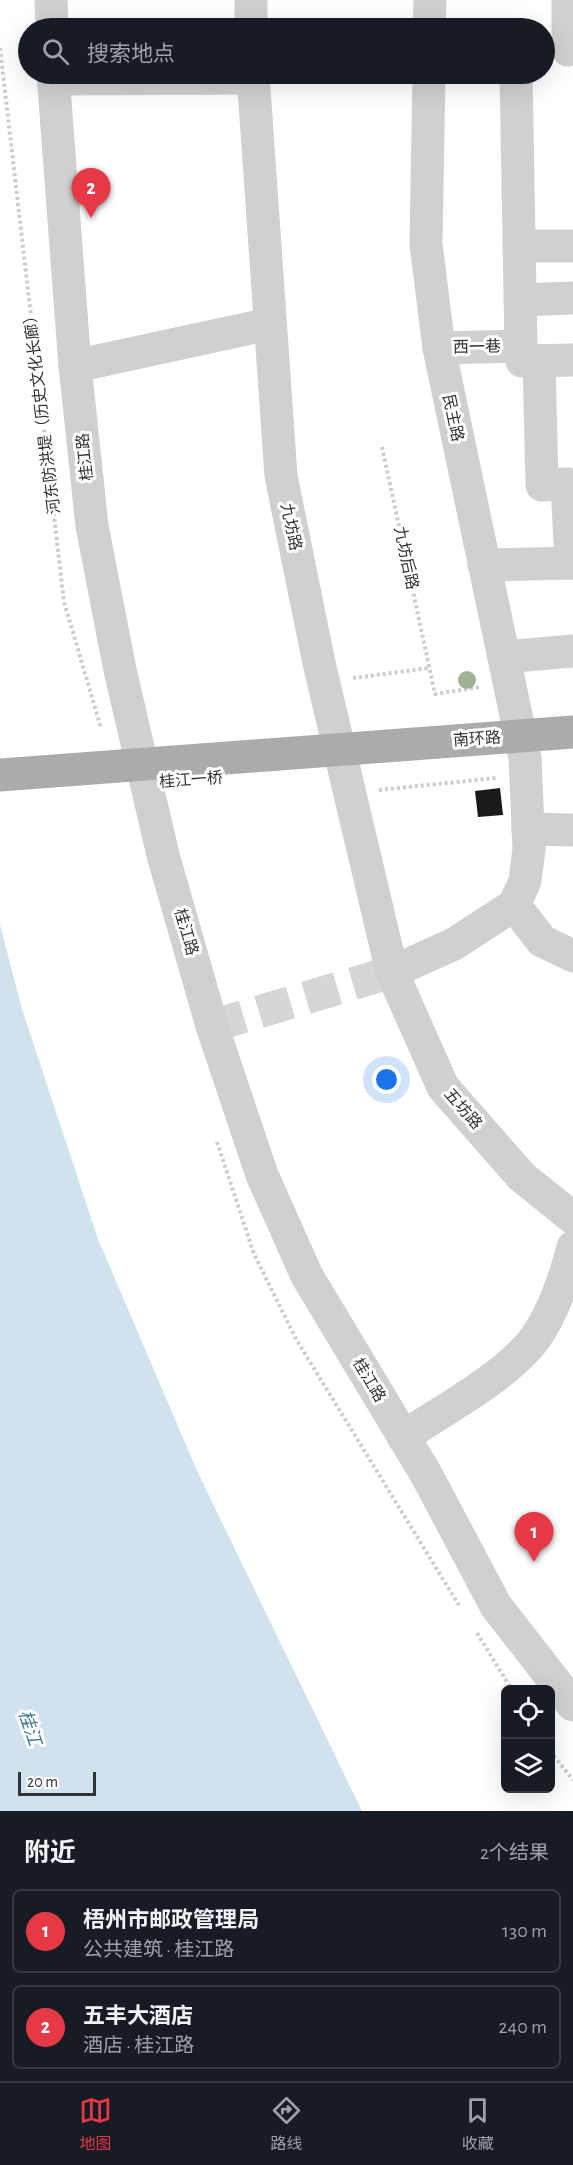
<!DOCTYPE html>
<html lang="zh">
<head>
<meta charset="utf-8">
<style>
  body { margin:0; font-family:"Alegreya Sans","Noto Sans SC",sans-serif; background:#242831; color:#f1f3f6 }
  .controls { position:absolute; right:18px; bottom:18px; display:grid; overflow:hidden; border-radius:9px; box-shadow:0 6px 24px #0002 }
  .controls button { width:54px; height:54px; display:grid; place-items:center; padding:0; border:0; border-bottom:2px solid #363941; background:#171b24; color:#f1f3f6; font:30px sans-serif }
  .scale { position:absolute; left:18px; bottom:15px; width:78px; box-sizing:border-box; padding-left:6px; border:3px solid #333; border-top:0; font-size:16px; line-height:21px; white-space:nowrap; color:#333; -webkit-text-stroke:4px #fff; paint-order:stroke }
  .you { position:absolute; left:387px; top:1080px; width:21px; height:21px; margin:-15px; border:4px solid #fff; border-radius:50%; background:#1a73e8; box-shadow:0 0 0 9px #1a73e833 }
  .badge { display:grid; place-items:center; width:39px; height:39px; border-radius:50%; background:#e63946; color:#fff; font-size:20px; font-weight:700 }
  .pin { position:absolute; translate:-50% -50px; filter:drop-shadow(0 2px 3px #0008) }
  .pin::after { content:''; position:absolute; top:32px; width:21px; height:18px; background:inherit; clip-path:polygon(0 0,100% 0,50% 100%) }
  .list { margin:0; padding:0; list-style:none }
  h2 { display:flex; justify-content:space-between; align-items:center; height:78px; margin:0; padding:0 24px; font-size:26px }
  h2 small { font-size:20px; font-weight:400; color:#9ea1a6 }
  .list li { display:grid; grid-template-columns:39px 1fr auto; gap:18px; align-items:center; box-sizing:border-box; height:84px; margin:0 12px 12px; padding:0 12px; border:2px solid #363941; border-radius:9px }
  .list b { display:block; font-size:22px; white-space:nowrap }
  .list p { margin:0; font-size:20px; white-space:nowrap; color:#9ea1a6 }
  .list em { font-size:20px; font-style:normal; color:#9ea1a6 }
  .icon { flex:none; width:33px; height:33px; fill:none; stroke:currentColor; stroke-width:2; stroke-linecap:round; stroke-linejoin:round }
  .map { position:relative; flex:none; width:573px; height:1811px; overflow:hidden }
  .search { position:absolute; background:#171b24; box-shadow:0 6px 24px #0002; left:18px; right:18px; top:18px; height:66px; display:flex; align-items:center; gap:15px; box-sizing:border-box; padding:0 21px; border-radius:33px; color:#9ea1a6; font-size:22px }
  .sheet { height:270px; background:#171b24 }
  nav { display:flex; justify-content:space-around; align-items:center; box-sizing:border-box; height:84px; border-top:2px solid #363941; background:#171b24; font-size:16px; color:#9ea1a6 }
  nav a { display:grid; justify-items:center; gap:3px }
  nav .on { color:#e63946 }
  .map>svg:first-child { display:block }
</style>
</head>
<body>
<div class="map">
<svg width="573" height="1811" viewBox="0 0 573 1811">
  <rect width="100%" height="100%" fill="#fff"/>
  <path fill="#cfe2ee" d="M 0,925 L 22,1009 L 98,1239 L 198,1473 L 362,1811 L 0,1811 Z"/>
  <path fill="#1a1a1a" d="M 500,788 L 503,815 L 478,817 L 475,791 Z"/>
  <g fill="none" stroke-linecap="round" stroke-linejoin="round">
    <path stroke="#d6d6d6" stroke-width="33" stroke-dasharray="33 16" stroke-linecap="butt" d="M 212,1026 L 392,972"/>
    <g stroke="#cdcdcd" stroke-width="4" stroke-dasharray="3 3" stroke-linecap="butt">
      <path d="M 279,23 L 400,21"/>
      <path d="M 0,48 L 64,602 L 101,728"/>
      <path d="M 382,447 L 435,694 L 481,687"/>
      <path d="M 353,678 L 429,668"/>
      <path d="M 379,790 L 496,778"/>
      <path d="M 217,1142 L 254,1254 L 296,1339 L 460,1607"/>
      <path d="M 477,1633 L 512,1690"/>
      <path d="M 550,1751 L 573,1780"/>
    </g>
    <g stroke="#d0d0d0" stroke-width="33">
      <path d="M 51,0 L 52,28"/>
      <path d="M 251,0 L 251,28"/>
      <path d="M 568,0 L 568,50"/>
      <path d="M 429,28 L 430,0"/>
      <path d="M 53,74 L 75,366 L 92,526 L 120,670 L 163,855 L 212,1026 L 262,1175 L 307,1276 L 426,1474 L 496,1606 L 573,1705"/>
      <path d="M 253,74 L 281,476 L 319,663 L 392,972 L 443,1087 L 522,1177 L 573,1218"/>
      <path d="M 516,74 L 521,346"/>
      <path d="M 53,79 L 253,78"/>
      <path d="M 519,246 L 573,246"/>
      <path d="M 520,300 L 573,298"/>
      <path d="M 439,348 L 521,346 L 522,361 L 573,360"/>
      <path d="M 539,361 L 542,485 L 567,484 L 571,563"/>
      <path d="M 75,366 L 269,324"/>
      <path d="M 484,565 L 573,563"/>
      <path d="M 504,657 L 573,651"/>
      <path d="M 528,829 L 573,830"/>
      <path d="M 514,905 L 542,941 L 573,956"/>
      <path d="M 392,972 L 454,944 L 514,905 L 525,881 L 529,849 L 525,758 L 439,348 L 426,244 L 429,74"/>
      <path d="M 403,1437 C 443,1410 509,1375 536,1337 C 554,1311 565,1278 573,1247"/>
    </g>
    <path stroke="#ababab" stroke-width="33" d="M 0,775 L 573,732"/>
  </g>
  <circle fill="#a2b095" cx="467" cy="680" r="9"/>
  <g text-anchor="middle" dominant-baseline="central" stroke-width="6" stroke-linejoin="round" paint-order="stroke">
    <g font-size="16" fill="#333" stroke="#fff">
      <text transform="translate(477 347) rotate(-1)">西一巷</text>
      <text transform="translate(42 411) rotate(-97)">河东防洪堤（历史文化长廊）</text>
      <text transform="translate(453 418) rotate(78)">民主路</text>
      <text transform="translate(85 457) rotate(-96)">桂江路</text>
      <text transform="translate(291 527) rotate(78)">九坊路</text>
      <text transform="translate(406 558) rotate(78)">九坊后路</text>
      <text transform="translate(477 739) rotate(-4)">南环路</text>
      <text transform="translate(191 780) rotate(-4)">桂江一桥</text>
      <text transform="translate(186 932) rotate(74)">桂江路</text>
      <text transform="translate(463 1109) rotate(49)">五坊路</text>
      <text transform="translate(369 1380) rotate(59)">桂江路</text>
    </g>
    <g font-size="18" font-style="italic" fill="#3f7597" stroke="#fff">
      <text transform="translate(29 1728) rotate(71)">桂江</text>
    </g>
  </g>
</svg>
<div class="controls">
<button><svg class="icon" aria-label="locate" viewBox="0 0 24 24"><circle cx="12" cy="12" r="6"/><path d="M12 2v4M12 18v4M2 12h4M18 12h4"/></svg></button>
<button><svg class="icon" aria-label="layers" viewBox="0 0 24 24"><path d="M12 4l9 5-9 5-9-5zM3 14l9 5 9-5"/></svg></button>
</div>
<div class="scale">20 m</div>
<div class="you"></div>
<div class="pin badge" style="left:534px;top:1562px">1</div>
<div class="pin badge" style="left:91px;top:218px">2</div>
<div class="search"><svg class="icon" aria-label="search" viewBox="0 0 24 24"><circle cx="10" cy="10" r="6"/><path d="M15 15l6 6"/></svg>搜索地点</div>
</div>
<section class="sheet">
<h2>附近<small>2个结果</small></h2>
<ul class="list">
<li><span class="badge">1</span><div><b>梧州市邮政管理局</b><p>公共建筑 · 桂江路</p></div><em>130 m</em></li>
<li><span class="badge">2</span><div><b>五丰大酒店</b><p>酒店 · 桂江路</p></div><em>240 m</em></li>
</ul>
</section>
<nav>
<a class="on"><svg class="icon" aria-label="map" viewBox="0 0 24 24"><path d="M3 6l6-2 6 2 6-2v14l-6 2-6-2-6 2zM9 4v14M15 6v14"/></svg>地图</a>
<a><svg class="icon" aria-label="directions" viewBox="0 0 24 24"><path d="M12 3l9 9-9 9-9-9zM9 14v-3h6M13 9l2 2-2 2"/></svg>路线</a>
<a><svg class="icon" aria-label="saved" viewBox="0 0 24 24"><path d="M7 4h10v16l-5-4-5 4z"/></svg>收藏</a>
</nav>
</body>
</html>
